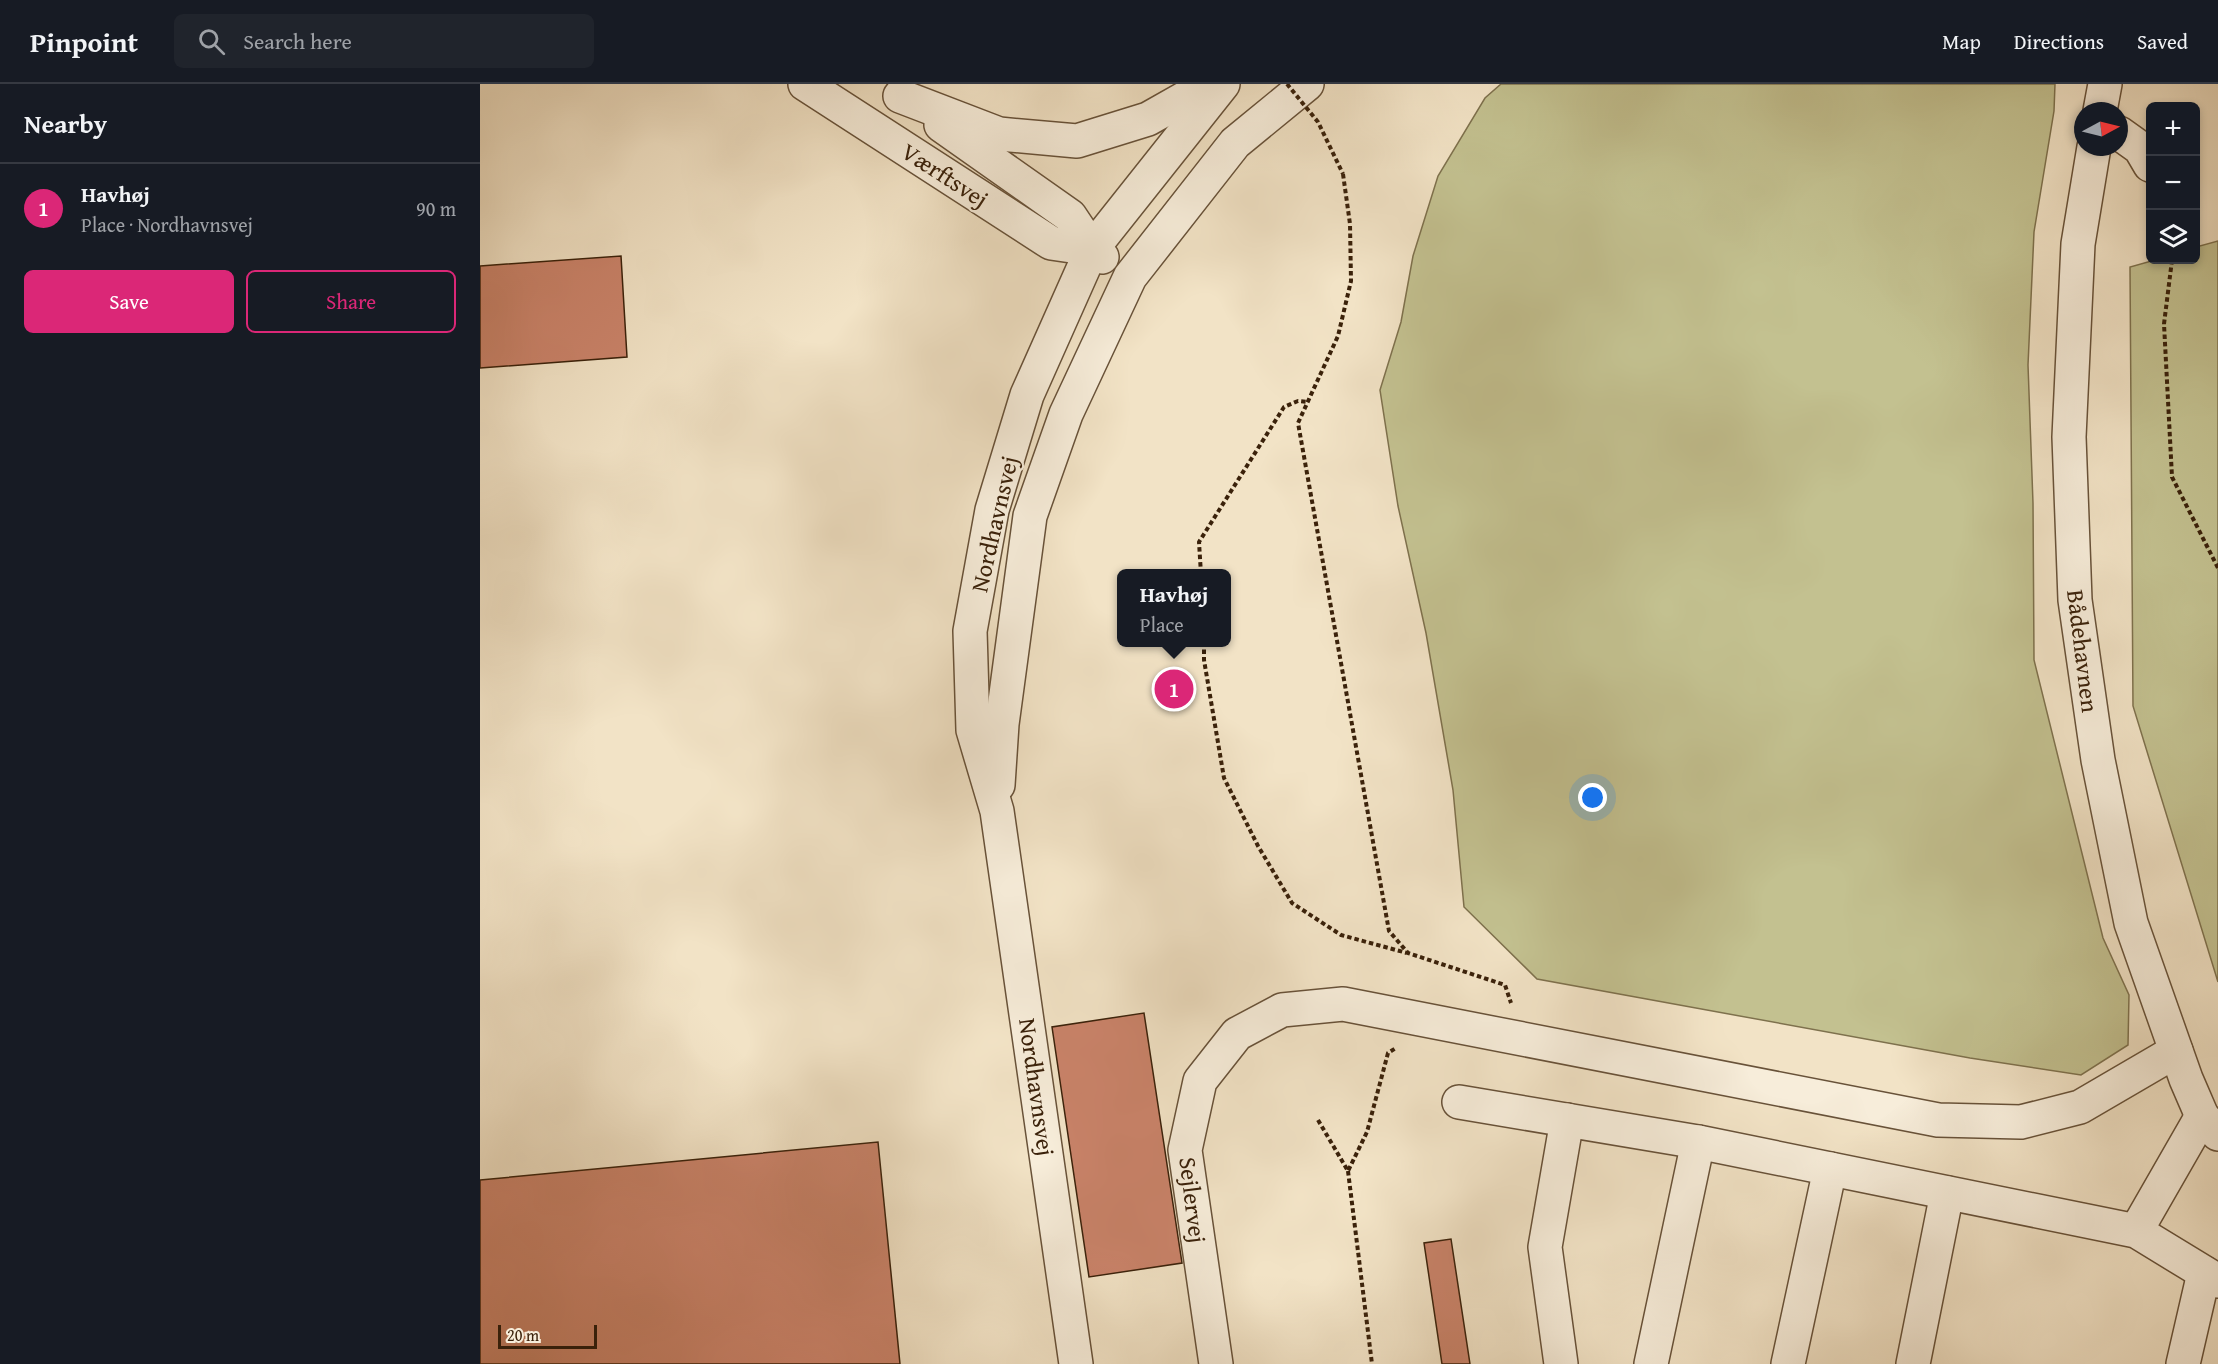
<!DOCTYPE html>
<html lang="en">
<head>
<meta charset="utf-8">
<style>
  body { margin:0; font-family:"Gentium Book Plus",serif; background:#20242c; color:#f1f3f6 }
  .controls { position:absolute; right:18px; top:18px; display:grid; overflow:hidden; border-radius:9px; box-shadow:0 3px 9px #0003 }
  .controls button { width:54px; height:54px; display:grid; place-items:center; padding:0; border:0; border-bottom:2px solid #363941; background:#171b24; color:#f1f3f6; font:30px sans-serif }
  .compass { position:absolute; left:1594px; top:18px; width:54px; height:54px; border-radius:50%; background:#171b24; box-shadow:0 3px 9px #0003; rotate:83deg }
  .scale { position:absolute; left:18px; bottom:15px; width:99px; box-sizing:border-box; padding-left:6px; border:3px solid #3a210a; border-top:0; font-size:16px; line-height:21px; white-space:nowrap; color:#3a210a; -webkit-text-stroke:4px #f7edda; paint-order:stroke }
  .you { position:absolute; left:1113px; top:714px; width:21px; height:21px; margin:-15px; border:4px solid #fff; border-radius:50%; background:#1a73e8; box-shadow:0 0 0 9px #1a73e833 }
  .badge { display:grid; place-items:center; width:39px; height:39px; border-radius:50%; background:#db2777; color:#fff; font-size:20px; font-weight:700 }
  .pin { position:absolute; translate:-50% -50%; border:3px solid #fff; box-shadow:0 2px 6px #0006 }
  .popup { position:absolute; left:637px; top:485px; width:114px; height:78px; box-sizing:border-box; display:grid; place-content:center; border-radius:9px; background:#171b24; filter:drop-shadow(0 2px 4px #0005); font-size:20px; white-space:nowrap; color:#9ea1a6 }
  .popup b { font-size:22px; color:#f1f3f6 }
  .popup::after { content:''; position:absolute; left:50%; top:100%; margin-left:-12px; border:12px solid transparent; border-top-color:#171b24 }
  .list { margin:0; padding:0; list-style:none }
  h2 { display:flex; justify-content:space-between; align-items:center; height:78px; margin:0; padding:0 24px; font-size:26px }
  h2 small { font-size:20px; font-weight:400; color:#9ea1a6 }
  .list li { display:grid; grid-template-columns:39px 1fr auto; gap:18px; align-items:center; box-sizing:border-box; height:90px; padding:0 24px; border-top:2px solid #363941 }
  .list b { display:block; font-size:22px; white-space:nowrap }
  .list p { margin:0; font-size:20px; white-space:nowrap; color:#9ea1a6 }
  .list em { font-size:20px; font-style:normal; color:#9ea1a6 }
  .actions { display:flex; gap:12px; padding:18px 24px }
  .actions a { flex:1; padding:14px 0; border:2px solid #db2777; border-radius:9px; text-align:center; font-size:21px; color:#db2777 }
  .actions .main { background:#db2777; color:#fff }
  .icon { flex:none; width:33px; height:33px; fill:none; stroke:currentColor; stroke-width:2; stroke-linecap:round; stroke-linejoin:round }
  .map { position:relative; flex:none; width:1738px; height:1280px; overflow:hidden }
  header { display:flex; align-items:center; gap:36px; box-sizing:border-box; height:84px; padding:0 30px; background:#171b24; border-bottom:2px solid #363941 }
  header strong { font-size:28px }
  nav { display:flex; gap:33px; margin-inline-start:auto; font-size:21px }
  .search { width:420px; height:54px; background:#20242c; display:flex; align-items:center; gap:15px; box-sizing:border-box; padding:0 21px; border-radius:9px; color:#9ea1a6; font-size:22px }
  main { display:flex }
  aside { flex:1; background:#171b24 }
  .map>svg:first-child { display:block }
</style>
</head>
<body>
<header>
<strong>Pinpoint</strong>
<div class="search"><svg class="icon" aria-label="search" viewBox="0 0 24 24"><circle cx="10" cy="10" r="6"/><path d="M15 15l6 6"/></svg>Search here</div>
<nav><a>Map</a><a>Directions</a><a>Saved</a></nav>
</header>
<main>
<aside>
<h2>Nearby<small></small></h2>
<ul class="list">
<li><span class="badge">1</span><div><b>Havhøj</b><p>Place · Nordhavnsvej</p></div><em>90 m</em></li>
</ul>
<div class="actions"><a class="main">Save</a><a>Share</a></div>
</aside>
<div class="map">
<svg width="1738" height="1280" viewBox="0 0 1738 1280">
  <rect width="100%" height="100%" fill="#f2e3c6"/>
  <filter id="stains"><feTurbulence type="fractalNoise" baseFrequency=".00333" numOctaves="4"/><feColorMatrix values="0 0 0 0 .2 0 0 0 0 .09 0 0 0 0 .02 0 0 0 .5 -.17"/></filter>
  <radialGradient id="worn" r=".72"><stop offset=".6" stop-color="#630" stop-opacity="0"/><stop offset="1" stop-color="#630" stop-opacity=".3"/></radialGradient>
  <g fill="#c3c190" stroke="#7e714d" stroke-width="1.5">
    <path d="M 1021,0 L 1575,0 L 1574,27 L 1554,148 L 1548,281 L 1553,419 L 1554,576 L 1623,854 L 1649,911 L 1648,961 L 1601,991 L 1490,974 L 1057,895 L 984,823 L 973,706 L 946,549 L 918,422 L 900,306 L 921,238 L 933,172 L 958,92 L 1005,14 Z"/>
    <path d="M 1738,157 L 1738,898 L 1653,622 L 1650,183 L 1675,176 L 1716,176 L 1716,163 Z"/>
  </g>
  <g fill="#ca836a" stroke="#3a210a" stroke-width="1.5">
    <path d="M 141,172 L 147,273 L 0,284 L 0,182 Z"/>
    <path d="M 664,929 L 702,1179 L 609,1193 L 572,943 Z"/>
    <path d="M 398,1058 L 420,1280 L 0,1280 L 0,1096 Z"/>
    <path d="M 971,1155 L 990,1280 L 962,1280 L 944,1159 Z"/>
  </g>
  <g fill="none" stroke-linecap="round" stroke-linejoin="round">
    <defs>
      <g id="minor">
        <path d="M 325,0 L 571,159 L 612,165"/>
        <path d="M 420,12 L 519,50 L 597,57 L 668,35 L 730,0"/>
        <path d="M 1620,27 L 1625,0"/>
        <path d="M 461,41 L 590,132 L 612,165 L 622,173"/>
        <path d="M 1639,49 L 1660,64 L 1670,81"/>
        <path d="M 1614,63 L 1598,160 L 1589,353 L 1595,516 L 1618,676 L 1651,839 L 1706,995 L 1722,1032 L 1738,1050"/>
        <path d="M 518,701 L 522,640 L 550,432 L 586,330 L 650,193 L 755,59 L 827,0"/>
        <path d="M 979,1018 L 1218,1058 L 1656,1147 L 1738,1197"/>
        <path d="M 1656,1147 L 1722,1032"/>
        <path d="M 596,1280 L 517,727 L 493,646 L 490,547 L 512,426 L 547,311 L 612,165 L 743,0"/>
        <path d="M 736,1280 L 705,1066 L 720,997 L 757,950 L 802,926 L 863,920 L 1458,1036 L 1541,1038 L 1600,1023 L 1696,967"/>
        <path d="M 1081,1280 L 1065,1163 L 1087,1036"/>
        <path d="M 1171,1280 L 1218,1058"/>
        <path d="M 1308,1280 L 1350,1085"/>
        <path d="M 1433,1280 L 1467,1109"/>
        <path d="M 1703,1280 L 1724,1189"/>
      </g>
    </defs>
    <use href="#minor" stroke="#685239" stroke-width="36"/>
    <g stroke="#3a210a" stroke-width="4" stroke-dasharray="4.5 3" stroke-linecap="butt">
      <path d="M 863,90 L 870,140 L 871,197 L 858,252 L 818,339 L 909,847 L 928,869 L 1025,901 L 1031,919"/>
      <path d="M 1692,176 L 1684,240 L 1692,393 L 1738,484"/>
      <path d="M 721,490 L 719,458 L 804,323 L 818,317 L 827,318"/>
      <path d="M 724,558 L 724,576 L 744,694 L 778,762 L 812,819 L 861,851 L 927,869"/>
      <path d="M 838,1036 L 868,1087 L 887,1048 L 908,969 L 916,964"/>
      <path d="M 868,1087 L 892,1280"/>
    </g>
    <use href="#minor" stroke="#f7edda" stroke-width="33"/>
    <path stroke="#3a210a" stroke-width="4" stroke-dasharray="4.5 3" stroke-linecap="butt" d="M 807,0 L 838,38 L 863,90"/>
  </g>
  <g text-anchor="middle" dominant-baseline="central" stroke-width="4.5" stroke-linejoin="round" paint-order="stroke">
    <g font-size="24" fill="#3a210a" stroke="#f7edda">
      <text transform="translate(465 91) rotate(33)">Værftsvej</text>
      <text transform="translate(514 440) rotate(-77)">Nordhavnsvej</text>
      <text transform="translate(1603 567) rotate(83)">Bådehavnen</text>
      <text transform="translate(557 1003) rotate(82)">Nordhavnsvej</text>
      <text transform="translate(713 1116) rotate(83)">Sejlervej</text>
    </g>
  </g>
  <rect width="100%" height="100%" filter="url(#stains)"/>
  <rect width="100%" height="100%" fill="url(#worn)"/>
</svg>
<div class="controls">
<button>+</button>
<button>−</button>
<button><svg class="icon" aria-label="layers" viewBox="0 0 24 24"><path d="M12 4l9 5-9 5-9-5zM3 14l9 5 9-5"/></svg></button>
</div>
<svg class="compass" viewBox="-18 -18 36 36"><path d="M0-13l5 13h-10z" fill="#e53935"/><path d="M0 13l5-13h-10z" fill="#9ea1a6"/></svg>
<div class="scale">20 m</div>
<div class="you"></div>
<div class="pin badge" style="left:694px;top:605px">1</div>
<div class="popup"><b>Havhøj</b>Place</div>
</div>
</main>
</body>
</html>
